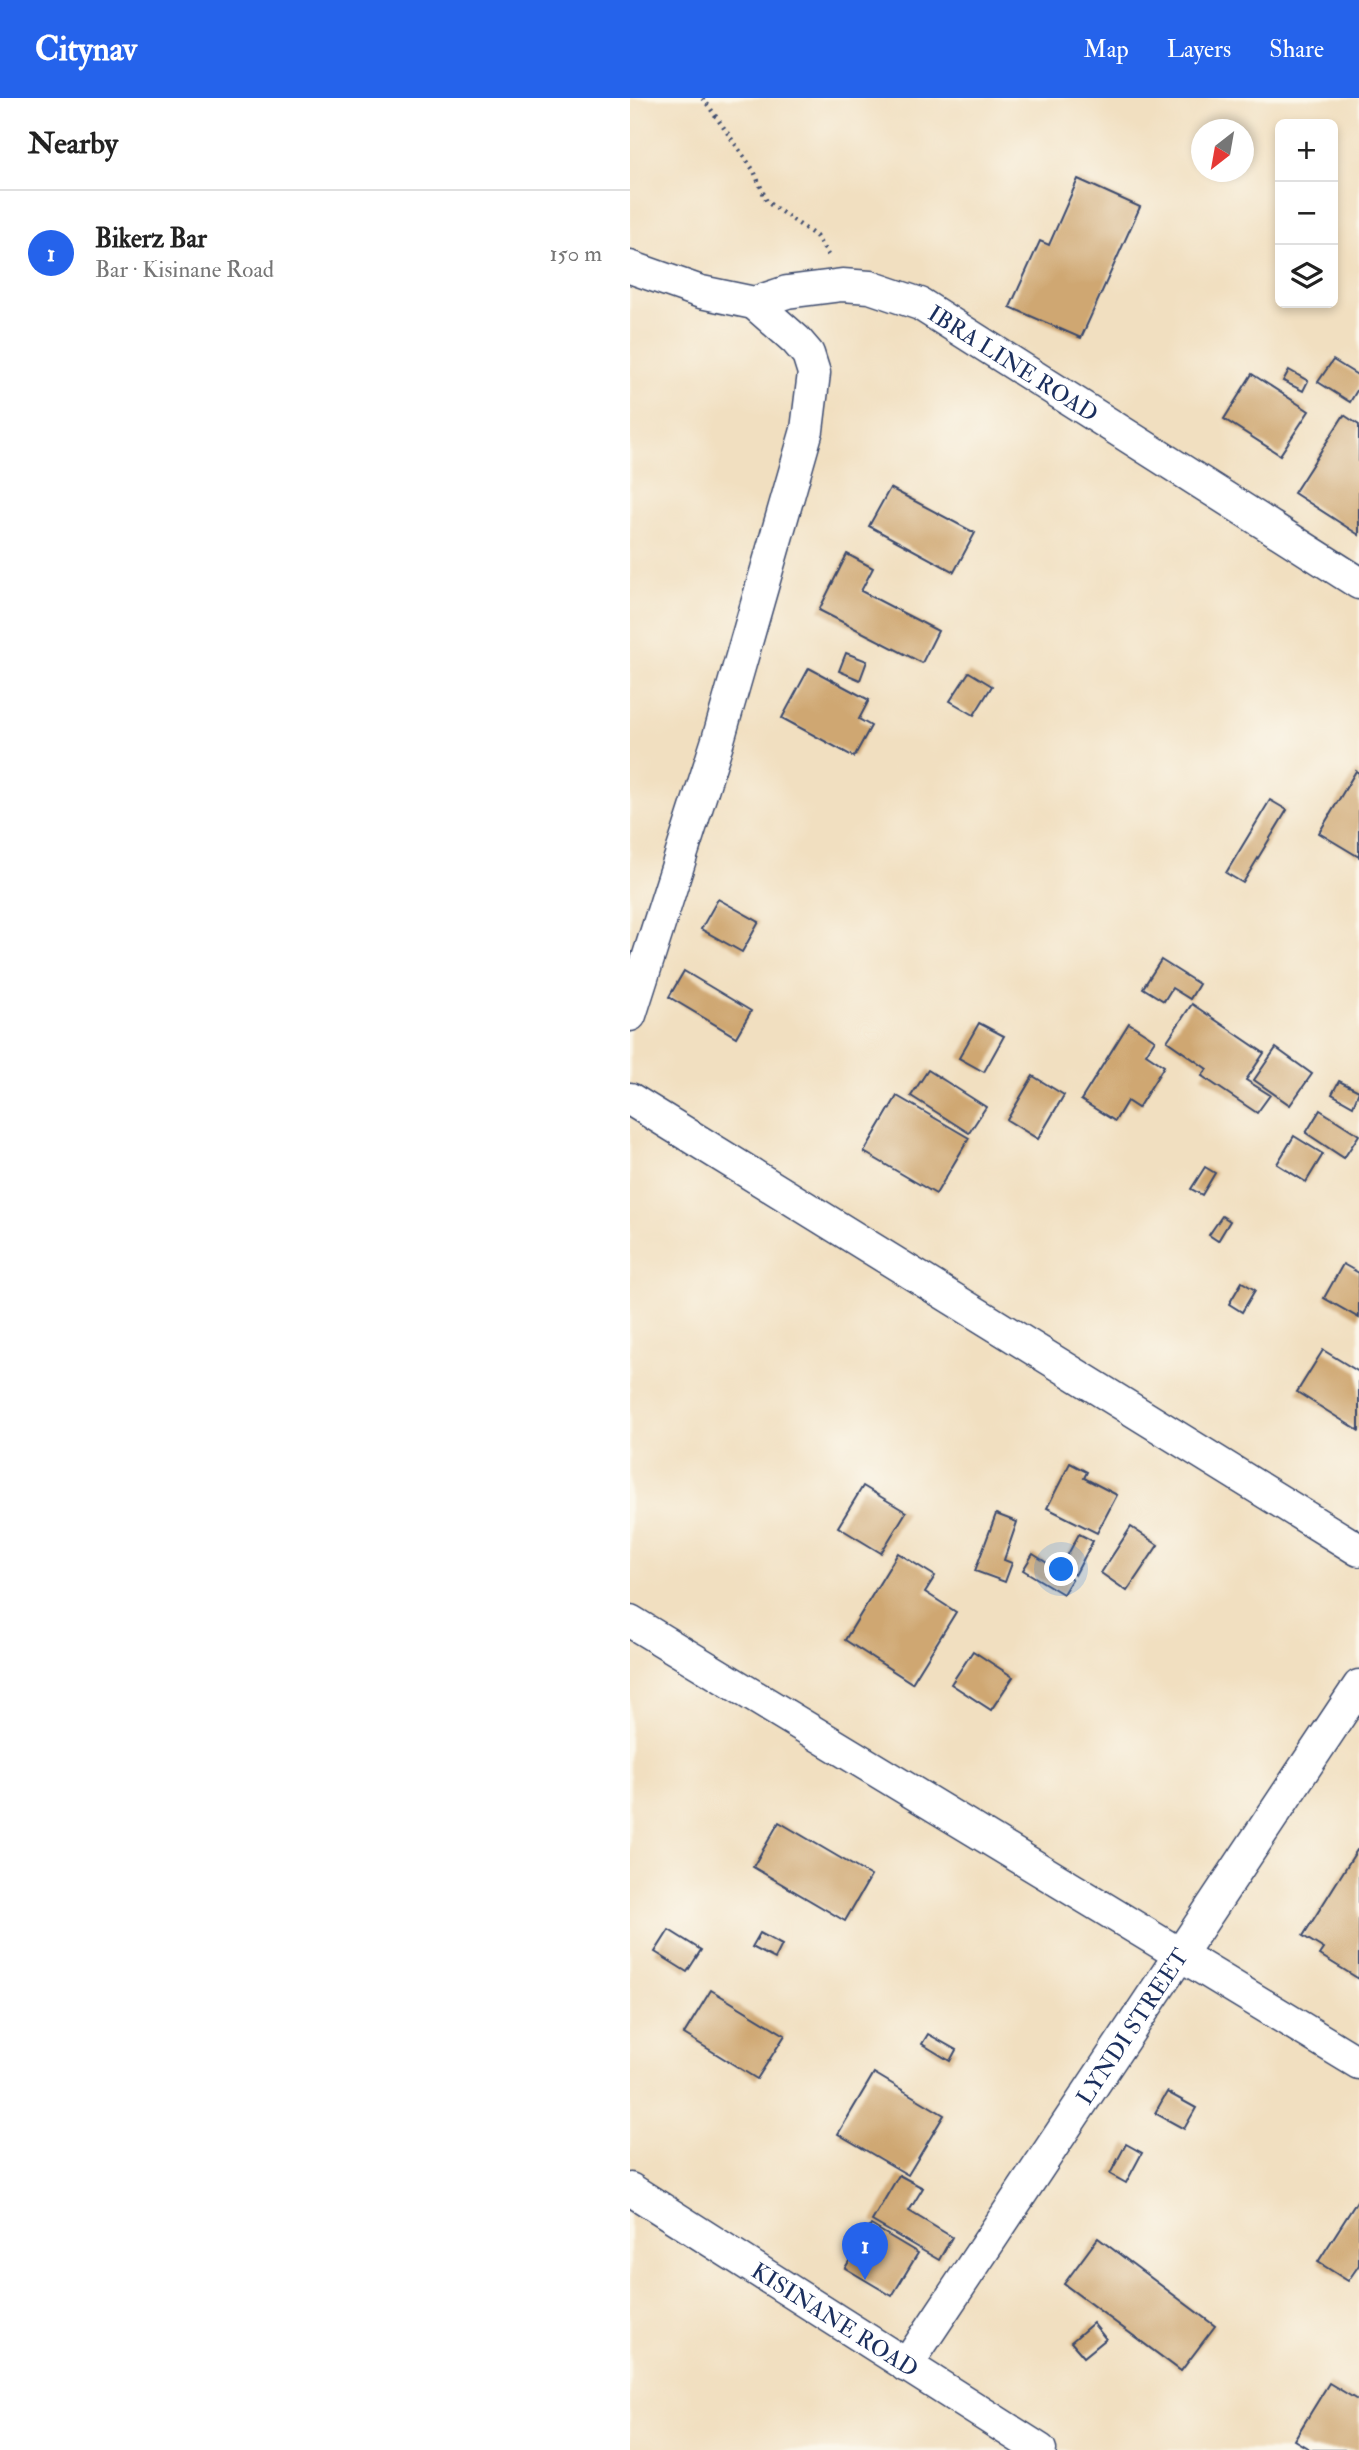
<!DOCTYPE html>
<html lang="en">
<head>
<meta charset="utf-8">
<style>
  body { margin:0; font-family:"IM FELL Double Pica",serif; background:#f2f2f2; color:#222 }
  .controls { position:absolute; right:21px; top:21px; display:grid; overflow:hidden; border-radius:10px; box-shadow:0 4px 10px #0003 }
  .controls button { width:63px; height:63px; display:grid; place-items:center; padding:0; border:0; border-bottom:2px solid #e0e0e0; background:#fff; color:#222; font:35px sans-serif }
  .compass { position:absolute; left:561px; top:21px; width:63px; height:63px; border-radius:50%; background:#fff; box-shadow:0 4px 10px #0003; rotate:211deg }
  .you { position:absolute; left:432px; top:1472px; width:24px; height:24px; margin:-18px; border:5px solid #fff; border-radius:50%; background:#1a73e8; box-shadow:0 0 0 10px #1a73e833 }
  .badge { display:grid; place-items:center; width:46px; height:46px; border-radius:50%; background:#2563eb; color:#fff; font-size:23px; font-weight:700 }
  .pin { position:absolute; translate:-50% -58px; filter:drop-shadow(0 2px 4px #0008) }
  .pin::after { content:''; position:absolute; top:37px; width:24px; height:21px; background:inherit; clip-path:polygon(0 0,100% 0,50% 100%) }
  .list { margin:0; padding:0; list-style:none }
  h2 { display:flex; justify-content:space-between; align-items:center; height:91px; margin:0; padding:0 28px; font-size:30px }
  h2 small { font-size:23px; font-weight:400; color:#767676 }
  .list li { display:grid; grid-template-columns:46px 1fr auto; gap:21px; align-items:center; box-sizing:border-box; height:126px; padding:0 28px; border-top:2px solid #e0e0e0 }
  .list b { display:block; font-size:26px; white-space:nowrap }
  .list p { margin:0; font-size:23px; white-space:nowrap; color:#767676 }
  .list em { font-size:23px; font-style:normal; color:#767676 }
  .icon { flex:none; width:38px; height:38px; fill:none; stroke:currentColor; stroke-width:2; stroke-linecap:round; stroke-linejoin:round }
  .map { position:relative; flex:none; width:729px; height:2352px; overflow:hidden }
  header { display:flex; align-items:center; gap:42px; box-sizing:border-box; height:98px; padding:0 35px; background:#2563eb; color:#fff }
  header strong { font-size:33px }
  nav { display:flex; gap:38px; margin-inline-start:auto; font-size:24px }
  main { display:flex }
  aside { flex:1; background:#fff }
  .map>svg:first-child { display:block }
</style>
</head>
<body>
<header>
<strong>Citynav</strong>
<nav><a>Map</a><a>Layers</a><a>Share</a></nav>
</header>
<main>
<aside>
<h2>Nearby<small></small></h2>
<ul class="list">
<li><span class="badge">1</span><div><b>Bikerz Bar</b><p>Bar · Kisinane Road</p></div><em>150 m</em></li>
</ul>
</aside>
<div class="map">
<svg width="729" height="2352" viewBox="0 0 729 2352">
  <rect width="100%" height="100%" fill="#fbf7ec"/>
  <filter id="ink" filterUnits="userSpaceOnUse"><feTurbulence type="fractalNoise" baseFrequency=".0143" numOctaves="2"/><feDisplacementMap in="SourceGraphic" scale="14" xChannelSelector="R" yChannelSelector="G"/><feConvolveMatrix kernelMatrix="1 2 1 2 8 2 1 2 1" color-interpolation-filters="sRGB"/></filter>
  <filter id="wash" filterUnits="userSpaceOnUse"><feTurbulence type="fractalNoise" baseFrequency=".00686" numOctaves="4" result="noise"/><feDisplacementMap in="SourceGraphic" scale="28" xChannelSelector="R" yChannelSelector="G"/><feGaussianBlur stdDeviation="1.57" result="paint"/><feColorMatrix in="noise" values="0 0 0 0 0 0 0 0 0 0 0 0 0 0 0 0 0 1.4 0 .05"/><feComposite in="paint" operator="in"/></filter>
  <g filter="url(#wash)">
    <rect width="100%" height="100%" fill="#f1dfc0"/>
    <g id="blocks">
      <g fill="#cfa772">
        <path d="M 448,81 L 510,109 L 451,240 L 380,209 L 410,143 L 419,147 Z"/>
        <path d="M 703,262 L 729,278 L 729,289 L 720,304 L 688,284 Z"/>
        <path d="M 659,272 L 678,283 L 673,293 L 653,283 Z"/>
        <path d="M 622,276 L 679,313 L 650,357 L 594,321 Z"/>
        <path d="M 714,317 L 729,327 L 729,437 L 664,395 Z"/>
        <path d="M 260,390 L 345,435 L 324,474 L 239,428 Z"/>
        <path d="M 217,456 L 243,470 L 231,493 L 308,533 L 292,565 L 189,512 Z"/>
        <path d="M 216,555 L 237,563 L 230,582 L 209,573 Z"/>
        <path d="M 179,570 L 239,602 L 229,621 L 241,628 L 224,659 L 152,620 Z"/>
        <path d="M 339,574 L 362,588 L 344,617 L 320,603 Z"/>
        <path d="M 726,673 L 729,675 L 729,759 L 689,735 Z"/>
        <path d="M 640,702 L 657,712 L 613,785 L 596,775 Z"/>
        <path d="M 88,801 L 129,824 L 112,854 L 71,831 Z"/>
        <path d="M 531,862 L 569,886 L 560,901 L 542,890 L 534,903 L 513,890 Z"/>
        <path d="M 54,873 L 121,913 L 106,939 L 39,899 Z"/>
        <path d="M 562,906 L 634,955 L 616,982 L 640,997 L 627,1015 L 572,978 L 577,971 L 537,943 Z"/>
        <path d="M 349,925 L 374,938 L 354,974 L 329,960 Z"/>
        <path d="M 499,925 L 525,942 L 516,956 L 534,968 L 508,1010 L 497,1003 L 485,1023 L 451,1002 Z"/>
        <path d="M 646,950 L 682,976 L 660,1007 L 624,982 Z"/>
        <path d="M 298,972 L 356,1009 L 339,1035 L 281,998 Z"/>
        <path d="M 403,978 L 434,997 L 408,1041 L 377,1022 Z"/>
        <path d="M 709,983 L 729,993 L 723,1008 L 702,996 Z"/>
        <path d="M 267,998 L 339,1040 L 306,1096 L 234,1054 Z"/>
        <path d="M 690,1012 L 729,1037 L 714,1060 L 676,1035 Z"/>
        <path d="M 664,1038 L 693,1056 L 676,1084 L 647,1066 Z"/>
        <path d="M 575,1069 L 585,1075 L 572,1097 L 561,1091 Z"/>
        <path d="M 592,1118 L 600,1123 L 588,1143 L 579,1137 Z"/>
        <path d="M 713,1166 L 729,1175 L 729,1220 L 694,1200 Z"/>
        <path d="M 612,1184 L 625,1192 L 612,1214 L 599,1206 Z"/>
        <path d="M 693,1252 L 729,1274 L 729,1333 L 667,1294 Z"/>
        <path d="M 440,1365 L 457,1374 L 454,1380 L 487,1397 L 467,1435 L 417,1410 Z"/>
        <path d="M 233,1388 L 276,1414 L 251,1455 L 208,1429 Z"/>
        <path d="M 366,1416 L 387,1424 L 374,1462 L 382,1465 L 375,1484 L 345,1473 Z"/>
        <path d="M 501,1429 L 528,1447 L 497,1493 L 471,1475 Z"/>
        <path d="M 449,1436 L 463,1443 L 445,1477 L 431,1469 Z"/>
        <path d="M 268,1455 L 305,1478 L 295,1494 L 326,1514 L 282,1585 L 215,1542 Z"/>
        <path d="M 403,1456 L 442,1481 L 433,1496 L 393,1472 Z"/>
        <path d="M 343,1553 L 383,1579 L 361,1612 L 321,1586 Z"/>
        <path d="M 149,1724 L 241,1778 L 215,1823 L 123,1769 Z"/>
        <path d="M 727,1752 L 729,1753 L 729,1881 L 690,1857 L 694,1851 L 673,1838 Z"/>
        <path d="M 39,1832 L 71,1852 L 57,1874 L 25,1854 Z"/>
        <path d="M 130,1835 L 152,1847 L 145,1861 L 122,1849 Z"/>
        <path d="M 81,1892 L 155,1937 L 127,1981 L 54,1936 Z"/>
        <path d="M 298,1936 L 326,1952 L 320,1963 L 292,1946 Z"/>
        <path d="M 244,1975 L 314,2017 L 278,2077 L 208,2036 Z"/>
        <path d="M 537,1994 L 566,2010 L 554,2031 L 525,2015 Z"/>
        <path d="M 496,2046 L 512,2055 L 496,2085 L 480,2076 Z"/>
        <path d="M 269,2077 L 293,2090 L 279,2113 L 322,2139 L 309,2162 L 242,2123 Z"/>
        <path d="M 729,2100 L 729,2167 L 718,2183 L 688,2164 Z"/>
        <path d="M 241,2127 L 288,2155 L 262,2198 L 215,2170 Z"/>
        <path d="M 468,2140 L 585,2228 L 551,2273 L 434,2186 Z"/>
        <path d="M 463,2225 L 476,2241 L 454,2259 L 441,2244 Z"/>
        <path d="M 699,2285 L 729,2303 L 729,2352 L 681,2352 L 664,2342 Z"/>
      </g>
    </g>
  </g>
  <g filter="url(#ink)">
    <use href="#blocks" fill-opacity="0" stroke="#3b496d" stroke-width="2"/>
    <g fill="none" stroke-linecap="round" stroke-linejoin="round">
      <defs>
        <g id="minor">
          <path id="s1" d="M 0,169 L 71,194 L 124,205 L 157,194 L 212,187 L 240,189 L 290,206 L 729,485"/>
          <path d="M 0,917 L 88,642 L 177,332 L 184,275 L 178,256 L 166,242 L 124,205"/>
          <path d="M 0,1001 L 729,1452"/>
          <path d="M 0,1523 L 729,1965"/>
          <path id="s2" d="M 0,2091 L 410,2352"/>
          <path id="s3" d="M 276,2268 L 729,1588"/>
        </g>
      </defs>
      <use href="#minor" stroke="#3b496d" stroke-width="35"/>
      <path stroke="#3b496d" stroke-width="4.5" stroke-dasharray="2 5" stroke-linecap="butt" d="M 73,0 L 124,73 L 137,104 L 186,138 L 198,157"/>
      <use href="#minor" stroke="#fff" stroke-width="32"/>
    </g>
  </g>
  <g text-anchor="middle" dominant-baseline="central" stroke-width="6" stroke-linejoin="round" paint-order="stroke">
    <g font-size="23" fill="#1b2f5e" stroke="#fbf7ec">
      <text stroke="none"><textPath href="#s1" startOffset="411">IBRA LINE ROAD</textPath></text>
      <text stroke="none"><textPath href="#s3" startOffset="408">LYNDI STREET</textPath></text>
      <text stroke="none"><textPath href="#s2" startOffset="243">KISINANE ROAD</textPath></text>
    </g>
  </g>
</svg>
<div class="controls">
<button>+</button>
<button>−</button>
<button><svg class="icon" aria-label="layers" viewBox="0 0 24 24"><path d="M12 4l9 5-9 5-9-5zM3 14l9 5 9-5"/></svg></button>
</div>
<svg class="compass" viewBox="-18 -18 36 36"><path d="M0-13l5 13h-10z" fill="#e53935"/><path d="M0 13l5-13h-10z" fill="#767676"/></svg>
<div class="you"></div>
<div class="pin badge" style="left:235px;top:2182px">1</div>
</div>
</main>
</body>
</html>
